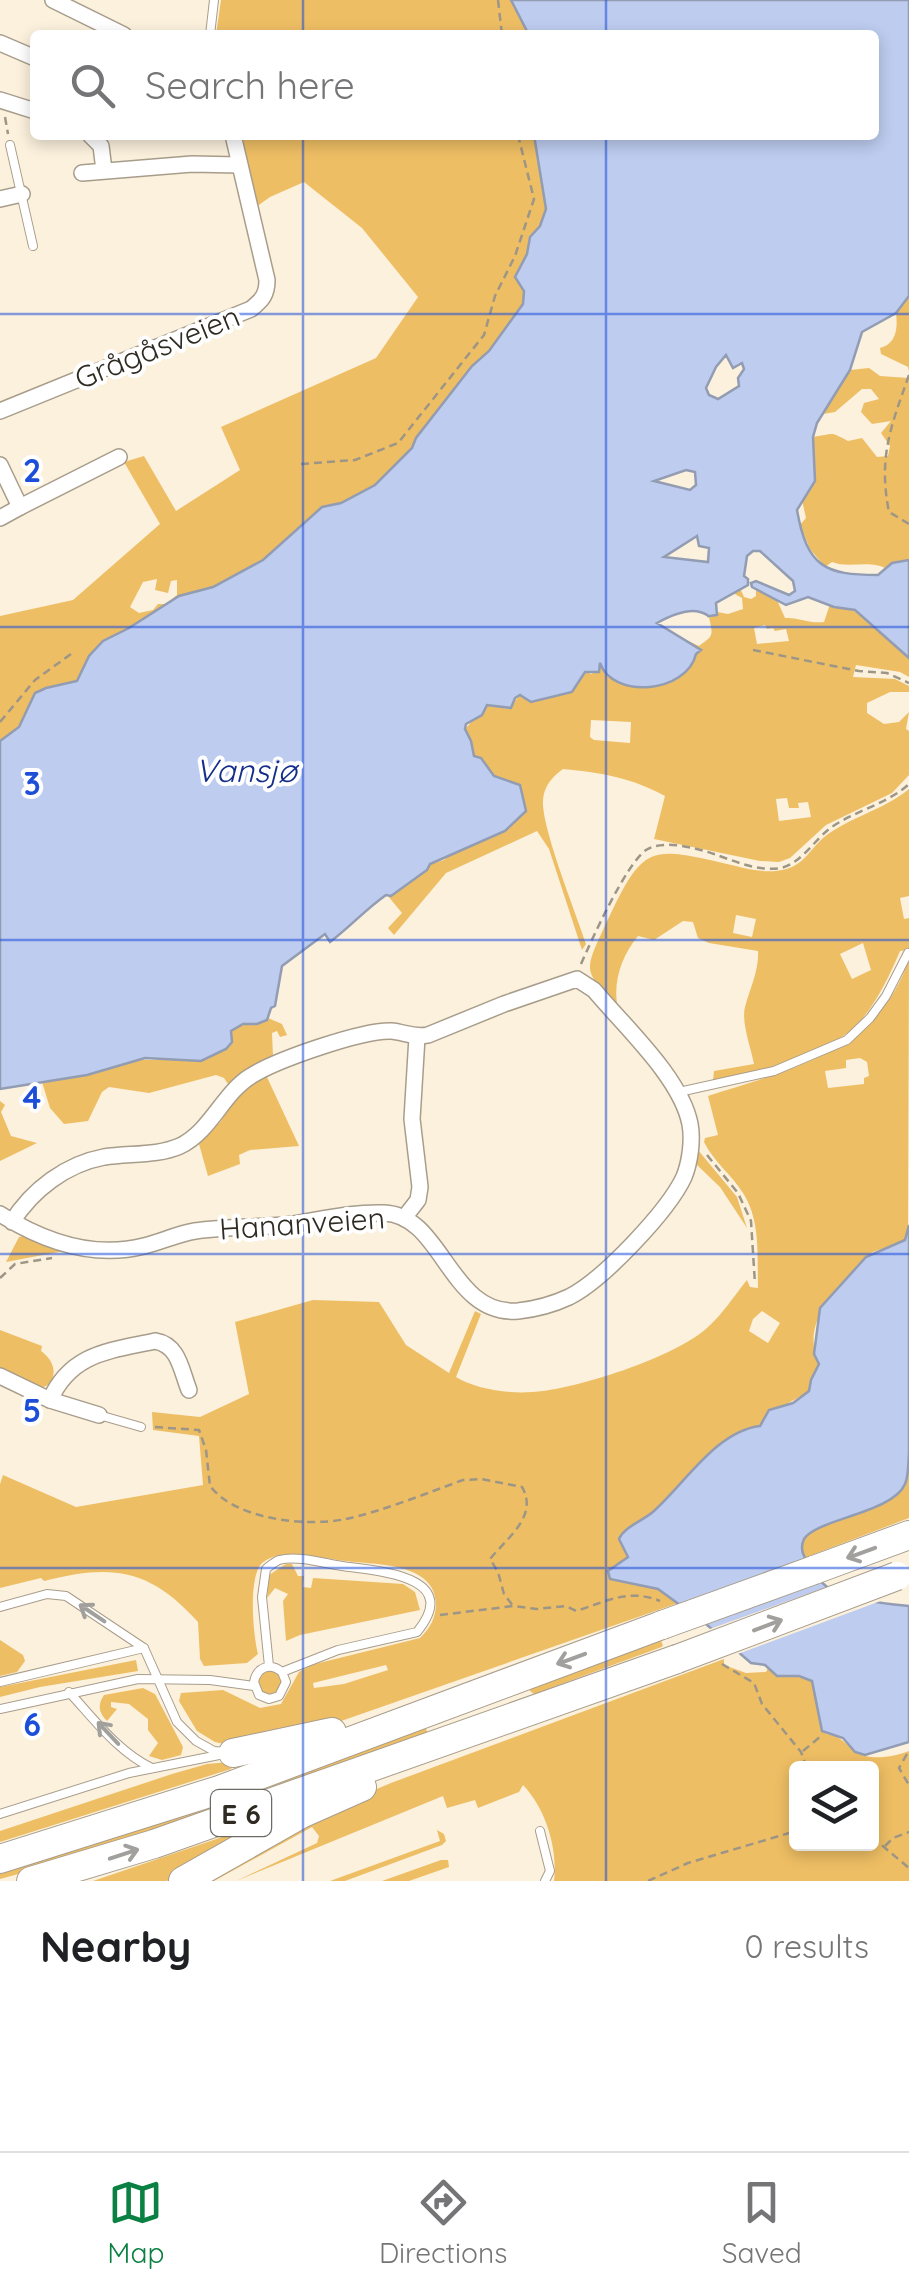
<!DOCTYPE html>
<html lang="en">
<head>
<meta charset="utf-8">
<style>
  body { margin:0; font-family:Quicksand,sans-serif; background:#f6f6f6; color:#202124 }
  .controls { position:absolute; right:30px; bottom:30px; display:grid; overflow:hidden; border-radius:10px; box-shadow:0 5px 15px #0003 }
  .controls button { width:90px; height:90px; display:grid; place-items:center; padding:0; border:0; border-bottom:2px solid #e0e0e0; background:#fff; color:#202124; font:50px sans-serif }
  .list { margin:0; padding:0; list-style:none }
  h2 { display:flex; justify-content:space-between; align-items:center; height:130px; margin:0; padding:0 40px; font-size:42px }
  h2 small { font-size:32px; font-weight:400; color:#757577 }
  .icon { flex:none; width:55px; height:55px; fill:none; stroke:currentColor; stroke-width:2; stroke-linecap:round; stroke-linejoin:round }
  .map { position:relative; flex:none; width:909px; height:1881px; overflow:hidden }
  .search { position:absolute; background:#fff; box-shadow:0 5px 15px #0003; left:30px; right:30px; top:30px; height:110px; display:flex; align-items:center; gap:25px; box-sizing:border-box; padding:0 35px; border-radius:10px; color:#757577; font-size:38px }
  .sheet { height:270px; background:#fff }
  nav { display:flex; justify-content:space-around; align-items:center; box-sizing:border-box; height:140px; border-top:2px solid #e0e0e0; background:#fff; font-size:28px; color:#757577 }
  nav a { display:grid; justify-items:center; gap:5px }
  nav .on { color:#0b8043 }
  .map>svg:first-child { display:block }
</style>
</head>
<body>
<div class="map">
<svg width="909" height="1881" viewBox="0 0 909 1881">
  <rect width="100%" height="100%" fill="#fcf1dd"/>
  <g fill="#eebe64" fill-rule="evenodd">
    <path d="M 221,0 L 511,0 L 529,35 L 216,35 Z"/>
    <path d="M 239,135 L 534,135 L 546,209 L 540,226 L 530,237 L 527,254 L 517,274 L 524,291 L 523,303 L 489,351 L 472,366 L 416,438 L 412,448 L 375,485 L 341,503 L 322,507 L 263,560 L 213,587 L 179,596 L 129,628 L 103,641 L 89,656 L 77,681 L 46,688 L 36,693 L 19,727 L 0,741 L 0,616 L 73,600 L 160,524 L 124,462 L 144,456 L 176,511 L 240,470 L 221,427 L 376,358 L 418,297 L 362,228 L 304,182 L 270,197 L 256,207 ZM 157,579 L 155,590 L 168,593 L 171,581 L 177,580 L 177,595 L 166,604 L 158,604 L 153,610 L 139,613 L 130,607 L 143,582 Z"/>
    <path d="M 909,296 L 909,372 L 908,367 L 881,354 L 880,348 C 896,344 898,329 896,313 Z"/>
    <path d="M 869,368 L 880,376 L 909,378 L 909,560 L 892,563 L 887,569 C 870,559 849,569 832,562 L 825,567 L 810,549 L 800,525 L 806,518 L 802,500 L 812,487 L 813,437 C 836,434 828,431 848,441 L 862,438 L 877,457 L 888,456 L 890,446 L 881,433 L 891,421 L 872,424 L 861,412 L 864,403 L 879,399 L 871,389 L 862,389 L 835,412 L 823,414 L 850,370 Z"/>
    <path d="M 740,588 L 744,597 L 751,599 L 756,596 L 756,590 L 777,600 L 785,618 C 799,617 809,624 824,622 L 830,604 L 860,613 L 909,658 L 909,677 L 900,672 L 856,665 L 853,677 L 895,679 L 909,686 L 909,692 L 890,692 L 867,703 L 867,713 L 884,724 L 899,722 L 909,712 L 906,729 L 909,731 L 909,775 L 892,793 L 826,825 L 790,858 L 779,862 L 760,861 L 654,839 L 665,796 C 629,777 603,773 563,769 C 552,777 544,786 543,800 C 541,827 576,913 586,944 L 582,950 L 549,849 L 537,831 L 446,873 L 394,935 L 388,928 L 402,913 L 388,896 L 426,871 L 430,864 L 444,860 L 521,793 L 520,785 L 494,776 L 486,765 L 474,757 L 471,740 L 465,729 L 487,705 L 508,709 L 520,695 L 531,702 C 552,697 574,691 585,672 L 592,674 L 600,663 L 608,677 L 669,632 L 699,646 C 714,635 713,636 709,617 L 717,615 L 717,612 L 728,614 L 743,609 L 742,598 L 733,593 ZM 765,625 L 767,629 L 773,628 L 775,631 L 786,629 L 789,641 L 757,644 L 754,628 ZM 591,720 L 631,722 L 630,743 L 594,740 L 590,737 ZM 787,798 L 789,808 L 799,808 L 798,803 L 808,802 L 811,817 L 779,821 L 776,799 Z"/>
    <path d="M 909,789 L 909,896 L 900,898 L 904,919 L 909,918 L 909,950 L 900,951 C 889,977 876,1004 857,1025 C 833,1051 748,1077 713,1080 L 714,1071 L 754,1064 C 751,1048 741,1022 745,1007 C 750,988 759,971 758,951 L 709,943 L 698,938 L 693,922 L 683,921 L 654,940 L 638,936 C 622,955 612,983 618,1008 C 586,971 582,975 603,930 C 644,842 646,845 736,866 C 750,870 768,873 782,870 C 802,867 809,851 823,838 C 849,817 884,810 909,789 ZM 736,915 L 756,919 L 752,937 L 733,933 ZM 863,943 L 871,970 L 852,979 L 840,954 Z"/>
    <path d="M 909,958 L 908,1236 C 897,1247 886,1247 873,1252 C 863,1257 858,1267 851,1275 C 828,1300 802,1326 819,1364 L 811,1380 L 810,1391 L 767,1415 L 760,1426 C 731,1435 708,1452 687,1475 L 684,1601 L 324,1727 L 228,1745 L 215,1742 L 197,1731 L 179,1701 L 181,1693 L 223,1690 L 260,1708 L 281,1704 L 299,1672 L 311,1665 L 420,1638 C 430,1628 436,1618 436,1603 C 434,1562 375,1565 346,1561 C 328,1559 309,1554 291,1554 C 282,1554 269,1557 262,1563 C 248,1577 253,1635 258,1654 L 247,1663 L 204,1666 L 200,1659 L 198,1622 C 149,1568 112,1564 44,1581 L 41,1578 L 0,1588 L 0,1484 L 3,1475 L 76,1507 L 203,1485 L 199,1436 L 153,1430 L 152,1412 L 200,1417 L 249,1394 L 235,1322 L 313,1300 L 379,1302 L 406,1345 L 449,1373 L 475,1311 L 481,1314 L 456,1377 C 475,1389 509,1394 532,1392 C 575,1390 675,1357 707,1328 C 722,1315 734,1296 747,1280 L 750,1287 L 758,1288 C 757,1256 761,1221 743,1193 C 731,1174 714,1162 704,1142 L 705,1138 L 718,1135 L 708,1096 C 789,1069 879,1053 909,958 ZM 860,1058 L 867,1062 L 869,1076 L 864,1078 L 864,1084 L 828,1088 L 825,1071 L 846,1068 L 846,1060 ZM 762,1311 L 780,1323 L 768,1343 L 749,1331 L 753,1319 ZM 386,1665 L 388,1670 L 344,1684 L 314,1688 L 313,1683 Z"/>
    <path d="M 277,973 L 281,977 L 275,1006 L 271,1008 L 268,1018 L 282,1024 L 287,1035 L 280,1037 L 277,1031 L 272,1033 L 273,1056 L 230,1087 L 224,1078 L 216,1075 L 149,1093 L 109,1087 L 102,1092 L 88,1121 L 64,1124 L 50,1108 L 42,1082 L 87,1075 L 130,1060 L 174,1060 L 243,1024 L 263,1022 Z"/>
    <path d="M 266,1075 L 299,1146 L 250,1150 L 239,1155 L 240,1164 L 208,1176 L 199,1144 L 221,1121 L 237,1094 Z"/>
    <path d="M 0,1101 L 5,1105 L 1,1112 L 11,1136 L 37,1143 L 0,1161 Z"/>
    <path d="M 698,1150 L 737,1197 L 747,1228 L 720,1187 L 696,1164 Z"/>
    <path d="M 23,1236 L 64,1251 L 6,1262 L 19,1237 Z"/>
    <path d="M 0,1330 L 42,1346 L 41,1351 C 52,1359 58,1371 50,1384 L 37,1390 L 0,1370 Z"/>
    <path d="M 909,1336 L 909,1518 L 804,1558 L 785,1529 Z"/>
    <path d="M 286,1564 L 292,1564 L 298,1576 L 304,1576 L 303,1587 L 311,1588 L 313,1578 L 403,1584 L 415,1592 L 420,1610 L 300,1635 L 286,1641 L 283,1601 L 288,1594 L 275,1588 L 267,1598 L 269,1575 Z"/>
    <path d="M 0,1640 L 23,1655 L 25,1661 L 17,1672 L 0,1676 Z"/>
    <path d="M 661,1640 L 663,1646 L 659,1648 L 534,1694 L 530,1691 L 531,1687 Z"/>
    <path d="M 724,1659 L 724,1665 L 746,1673 L 766,1672 L 768,1668 L 812,1681 L 826,1734 C 840,1736 843,1741 853,1750 C 868,1762 893,1757 909,1751 L 909,1881 L 554,1881 C 558,1849 546,1809 523,1785 L 519,1792 L 478,1808 L 475,1800 L 447,1808 L 443,1796 L 236,1881 L 317,1843 L 319,1836 L 312,1827 L 214,1881 L 200,1881 L 341,1804 L 391,1783 ZM 796,1768 L 872,1768 L 872,1844 L 796,1844 Z"/>
    <path d="M 136,1660 L 138,1671 L 40,1687 L 0,1697 L 0,1687 Z"/>
    <circle cx="270" cy="1683" r="12"/>
    <path d="M 143,1688 L 155,1694 L 183,1747 L 181,1755 L 162,1760 L 149,1756 L 158,1743 L 148,1730 L 148,1719 L 129,1704 L 111,1702 L 111,1707 L 117,1709 L 107,1721 C 99,1713 97,1705 104,1695 Z"/>
    <path d="M 425,1726 L 428,1734 L 55,1864 L 0,1879 L 0,1871 L 162,1822 Z"/>
    <path d="M 229,1762 L 233,1765 L 231,1769 L 0,1842 L 0,1831 L 172,1774 L 207,1764 Z"/>
    <path d="M 269,1821 L 167,1881 L 93,1881 Z"/>
    <path d="M 437,1830 L 444,1834 L 446,1841 L 442,1845 L 345,1881 L 330,1881 L 440,1841 Z"/>
    <path d="M 441,1860 L 448,1860 L 449,1867 L 409,1881 L 382,1881 Z"/>
  </g>
  <g fill="#bdccef" stroke="#929cb2" stroke-width="2.5" fill-rule="evenodd">
    <path d="M 511,0 L 909,0 L 909,296 L 896,313 L 862,332 L 850,370 L 817,423 L 813,437 L 815,481 L 797,510 C 807,567 825,575 878,575 L 892,563 L 909,560 L 909,658 L 855,610 L 834,607 L 808,597 L 786,605 L 752,587 L 751,583 L 756,581 L 789,595 L 795,591 L 793,581 L 760,551 L 753,551 L 747,556 L 744,576 L 748,579 L 748,585 L 716,603 L 717,615 C 700,617 716,617 700,612 C 686,608 668,617 657,623 L 701,650 L 696,654 C 687,693 613,700 600,663 L 599,672 L 585,672 L 572,692 L 531,702 L 520,695 L 515,698 L 511,708 L 487,705 L 482,715 L 466,724 L 465,729 L 471,741 L 474,756 L 481,758 L 494,776 L 520,785 L 526,811 L 505,831 L 430,864 L 427,870 L 391,896 L 386,895 C 366,909 351,926 330,942 L 325,934 L 282,966 L 275,1006 L 271,1008 L 267,1020 L 257,1024 L 243,1024 L 231,1031 L 232,1042 L 226,1049 L 201,1061 L 145,1058 L 87,1075 L 0,1089 L 0,741 L 19,727 L 35,693 L 46,688 L 77,681 L 89,656 L 103,641 L 129,628 L 179,596 L 213,587 L 263,560 L 322,507 L 341,503 L 375,485 L 412,448 L 416,438 L 472,366 L 489,351 L 523,304 L 524,291 L 515,277 L 527,254 L 530,237 L 540,226 L 546,209 L 534,135 L 874,135 L 874,35 L 529,35 ZM 726,355 L 733,368 L 742,363 L 744,369 L 738,378 L 739,386 L 718,399 L 709,395 L 706,388 L 716,367 ZM 686,470 L 695,472 L 696,485 L 690,490 L 654,481 ZM 697,536 L 699,546 L 709,548 L 708,562 L 664,557 Z"/>
    <path d="M 909,1225 L 909,1453 C 908,1463 909,1475 905,1484 C 893,1513 816,1519 804,1539 C 800,1547 802,1554 807,1561 C 812,1569 818,1580 826,1586 C 845,1599 886,1604 909,1606 L 909,1742 L 865,1755 L 855,1752 L 843,1738 L 822,1731 L 812,1681 L 799,1676 L 777,1676 L 765,1665 L 751,1663 L 706,1624 L 658,1589 L 610,1579 L 608,1571 L 628,1557 L 619,1539 C 625,1526 643,1521 654,1511 C 686,1482 717,1431 760,1426 L 769,1410 L 793,1403 L 809,1391 L 811,1380 L 819,1364 L 814,1354 L 820,1308 L 866,1257 L 905,1240 Z"/>
  </g>
  <path fill="#fcf1dd" d="M 835,1584 L 886,1599 L 735,1655 L 707,1630 Z"/>
  <g fill="none" stroke-linecap="round" stroke-linejoin="round">
    <defs>
      <g id="service">
        <path d="M 210,35 L 214,0"/>
        <path d="M 10,145 L 33,246"/>
        <path d="M 679,1092 L 774,1071 L 847,1040 L 870,1018 L 886,996 L 908,953"/>
        <path d="M 99,1415 L 141,1427"/>
        <path d="M 0,1607 L 47,1594 L 66,1596 L 144,1648 L 177,1722 L 196,1741 L 214,1751 L 229,1752"/>
        <path d="M 269,1666 L 262,1597 L 266,1569 C 268,1567 276,1561 279,1560 C 297,1555 323,1563 342,1566 C 375,1571 464,1575 417,1632 L 338,1650 L 282,1672 C 270,1662 257,1667 254,1682 L 259,1695 L 269,1699 L 279,1696 L 286,1682 L 282,1672"/>
        <path d="M 0,1682 L 144,1648"/>
        <path d="M 69,1692 C 94,1719 118,1752 152,1768"/>
        <path d="M 0,1709 L 138,1679 L 210,1680 L 254,1686"/>
        <path d="M 0,1814 L 129,1773 L 224,1754"/>
        <path d="M 540,1831 L 550,1871 L 545,1881"/>
      </g>
      <g id="minor">
        <path d="M 53,0 L 124,35"/>
        <path d="M 0,43 L 35,58"/>
        <path d="M 0,100 L 35,111"/>
        <path d="M 90,135 L 101,146 L 104,170"/>
        <path d="M 82,173 L 192,164 L 239,165"/>
        <path d="M 0,199 L 22,194"/>
        <path d="M 0,411 L 251,309 C 262,300 267,295 267,280 L 233,135"/>
        <path d="M 0,465 L 20,507 L 0,518"/>
        <path d="M 20,507 L 119,457"/>
        <path d="M 0,1214 C 43,1241 93,1259 144,1246 C 161,1242 177,1234 195,1231 C 228,1226 261,1228 294,1224 C 324,1219 353,1212 384,1213 C 443,1215 449,1316 518,1311 C 536,1309 554,1304 569,1297 C 603,1280 668,1211 684,1177 C 690,1162 693,1140 690,1124 C 681,1078 625,1027 594,990 L 577,979 L 504,1004 L 428,1035 C 414,1038 404,1032 391,1031 C 362,1030 276,1060 251,1076 C 223,1093 211,1131 180,1146 C 157,1156 129,1153 104,1157 C 66,1164 32,1190 12,1222"/>
        <path d="M 404,1218 L 418,1200 L 420,1187 L 412,1119 L 417,1037"/>
        <path d="M 0,1376 L 50,1400 L 99,1415"/>
        <path d="M 50,1400 C 71,1353 109,1351 155,1341 C 179,1345 181,1370 189,1390"/>
      </g>
      <g id="motorway">
        <path d="M 814,1570 L 909,1535"/>
        <path d="M 233,1753 L 332,1732"/>
        <path d="M 0,1859 L 219,1790 L 662,1625"/>
        <path d="M 31,1881 L 154,1844 L 677,1659"/>
        <path d="M 183,1881 L 301,1814 L 362,1787"/>
      </g>
    </defs>
    <use href="#service" stroke="#a89d8b" stroke-width="10"/>
    <use href="#minor" stroke="#a89d8b" stroke-width="18"/>
    <use href="#motorway" stroke="#a89d8b" stroke-width="30"/>
    <g stroke="#9d9687" stroke-width="2.5" stroke-dasharray="8 5" stroke-linecap="butt">
      <path d="M 498,0 L 502,35"/>
      <path d="M 5,117 L 8,134"/>
      <path d="M 909,375 C 891,426 878,457 889,512 L 909,524"/>
      <path d="M 301,464 L 355,460 L 398,443 L 484,335 L 495,296 L 515,256 L 534,199 L 518,135"/>
      <path d="M 753,650 L 859,671 L 887,673 L 909,683"/>
      <path d="M 0,722 L 35,680 L 71,654"/>
      <path d="M 581,964 C 592,939 626,864 646,850 C 663,839 696,848 714,854 C 734,861 759,872 781,868 C 801,863 814,841 829,829 C 853,811 886,805 909,784"/>
      <path d="M 707,1155 L 738,1193 L 751,1221 L 755,1284"/>
      <path d="M 0,1278 L 15,1264 L 52,1258"/>
      <path d="M 155,1427 L 199,1430 L 206,1450 L 210,1486 C 236,1520 306,1527 346,1519 C 380,1512 430,1492 463,1480 L 481,1479 L 522,1487 C 539,1516 506,1539 490,1559 L 498,1572 L 504,1594 L 513,1606"/>
      <path d="M 440,1615 L 513,1606 L 537,1609 L 566,1606 L 576,1611 C 605,1602 629,1588 660,1601"/>
      <path d="M 722,1664 L 754,1683 L 762,1704 L 801,1752 L 807,1768"/>
      <path d="M 803,1751 L 821,1736"/>
      <path d="M 907,1754 L 899,1768 L 909,1785"/>
      <path d="M 872,1837 L 909,1868"/>
      <path d="M 885,1846 L 893,1838 L 909,1832"/>
      <path d="M 648,1881 L 688,1863 L 796,1831"/>
    </g>
    <use href="#service" stroke="#fff" stroke-width="8"/>
    <use href="#minor" stroke="#fff" stroke-width="15"/>
    <use href="#motorway" stroke="#fff" stroke-width="28"/>
    <defs>
      <g id="motorway-bridge">
        <path d="M 662,1625 L 814,1570"/>
        <path d="M 677,1659 L 897,1576"/>
      </g>
    </defs>
    <use href="#motorway-bridge" stroke="#a89d8b" stroke-width="30" stroke-linecap="butt"/>
    <use href="#motorway-bridge" stroke="#fff" stroke-width="28"/>
  </g>
  <defs><path id="oneway-shaft" d="M-6 0H5M1.5-3L5.5 0L1.5 3" fill="none" stroke-width="1.6" stroke-linecap="round" stroke-linejoin="round" transform="scale(2.5)"/></defs>
  <g stroke="#a1a09c">
    <use href="#oneway-shaft" transform="translate(861 1553) rotate(160)"/>
    <use href="#oneway-shaft" transform="translate(92 1613) rotate(-146)"/>
    <use href="#oneway-shaft" transform="translate(768 1625) rotate(-21)"/>
    <use href="#oneway-shaft" transform="translate(571 1659) rotate(160)"/>
    <use href="#oneway-shaft" transform="translate(108 1733) rotate(-133)"/>
    <use href="#oneway-shaft" transform="translate(124 1854) rotate(-18)"/>
  </g>
  <path fill="none" stroke="#1d4ed8" stroke-width="2.5" stroke-opacity="0.55" d="M 303,0 L 303,35M 606,0 L 606,35M 303,135 L 303,1881M 606,135 L 606,1881M 0,314 L 909,314M 0,627 L 909,627M 0,940 L 909,940M 0,1254 L 909,1254M 0,1568 L 909,1568"/>
  <g text-anchor="middle" dominant-baseline="central" stroke-width="8" stroke-linejoin="round" paint-order="stroke">
    <rect fill="#fff" stroke="#6d6b65" stroke-width="2.5" x="211" y="1790" width="60" height="46" rx="8"/>
    <g font-size="28" font-weight="bold" fill="#2f2b23">
      <text x="241" y="1813">E 6</text>
    </g>
    <g font-size="30" fill="#2f2b23" stroke="#fff">
      <text transform="translate(157 347) rotate(-22)">Grågåsveien</text>
      <text transform="translate(302 1223) rotate(-4)">Hananveien</text>
    </g>
    <g font-size="32" font-style="italic" fill="#142d8b" stroke="#fff">
      <text x="246" y="770">Vansjø</text>
    </g>
  </g>
  <g font-size="32" text-anchor="middle" font-weight="bold" fill="#1d4ed8" stroke="#fff" stroke-width="8" stroke-linejoin="round" paint-order="stroke">
    <text x="32" y="482">2</text>
    <text x="32" y="795">3</text>
    <text x="32" y="1109">4</text>
    <text x="32" y="1422">5</text>
    <text x="32" y="1736">6</text>
  </g>
</svg>
<div class="controls">
<button><svg class="icon" aria-label="layers" viewBox="0 0 24 24"><path d="M12 4l9 5-9 5-9-5zM3 14l9 5 9-5"/></svg></button>
</div>
<div class="search"><svg class="icon" aria-label="search" viewBox="0 0 24 24"><circle cx="10" cy="10" r="6"/><path d="M15 15l6 6"/></svg>Search here</div>
</div>
<section class="sheet">
<h2>Nearby<small>0 results</small></h2>
<ul class="list">
</ul>
</section>
<nav>
<a class="on"><svg class="icon" aria-label="map" viewBox="0 0 24 24"><path d="M3 6l6-2 6 2 6-2v14l-6 2-6-2-6 2zM9 4v14M15 6v14"/></svg>Map</a>
<a><svg class="icon" aria-label="directions" viewBox="0 0 24 24"><path d="M12 3l9 9-9 9-9-9zM9 14v-3h6M13 9l2 2-2 2"/></svg>Directions</a>
<a><svg class="icon" aria-label="saved" viewBox="0 0 24 24"><path d="M7 4h10v16l-5-4-5 4z"/></svg>Saved</a>
</nav>
</body>
</html>
